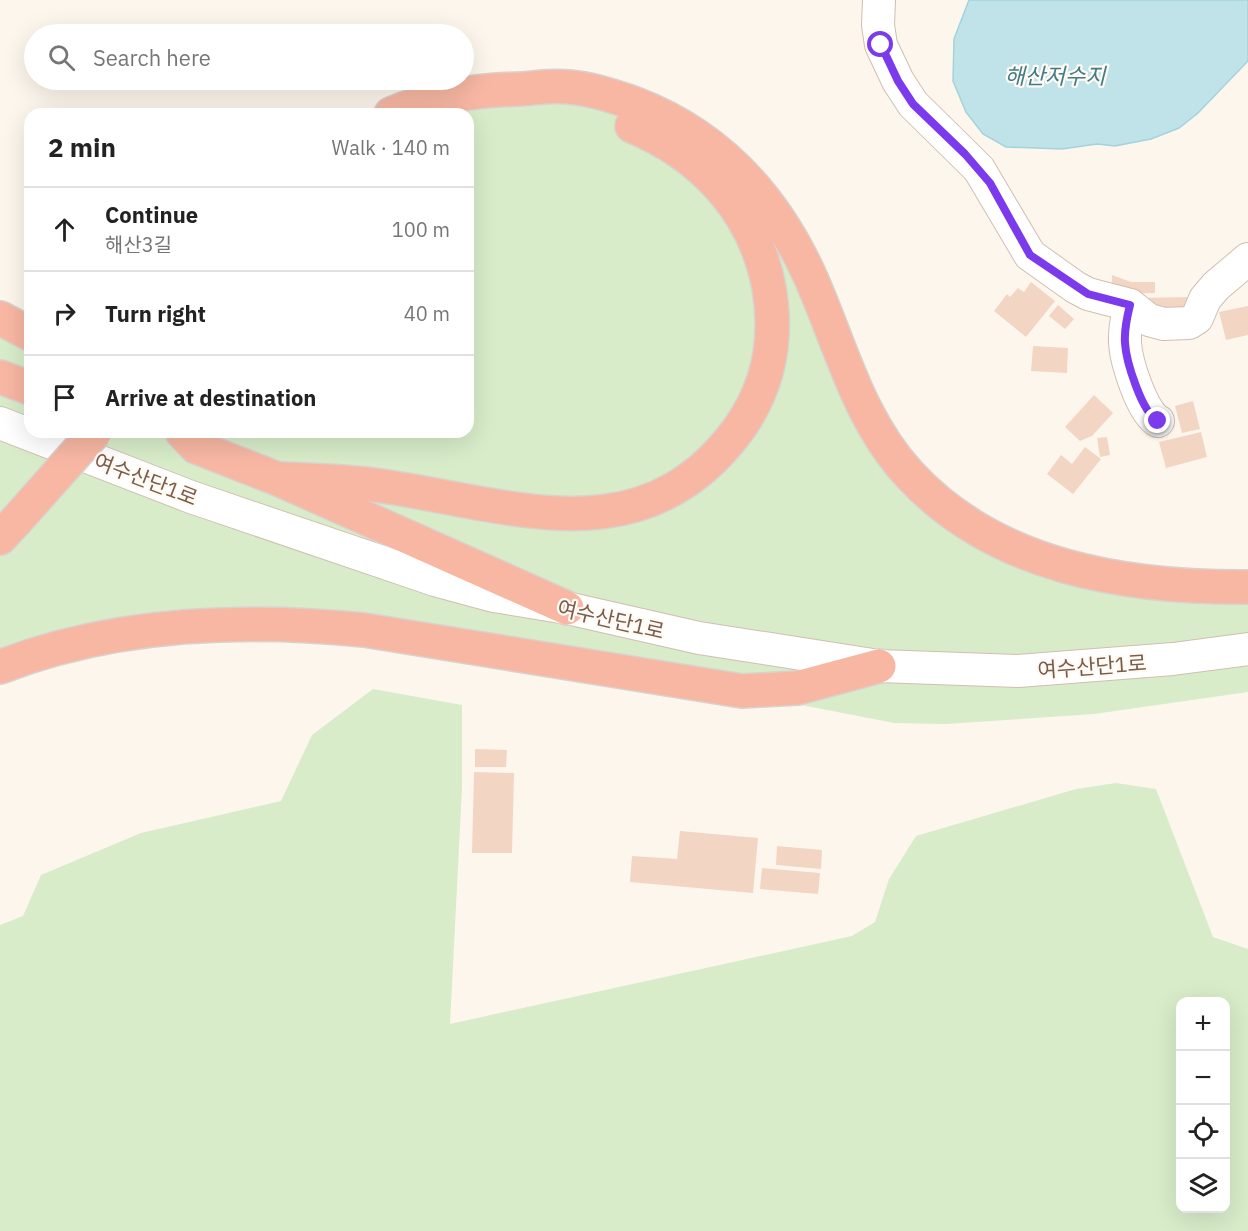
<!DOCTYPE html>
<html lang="en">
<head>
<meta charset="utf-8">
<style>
  body { margin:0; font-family:"IBM Plex Sans","Noto Sans KR",sans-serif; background:#f2f2f2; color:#222 }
  .controls { position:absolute; right:18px; bottom:18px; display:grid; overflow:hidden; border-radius:12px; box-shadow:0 6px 24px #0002 }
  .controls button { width:54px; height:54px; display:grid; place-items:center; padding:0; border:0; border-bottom:2px solid #e0e0e0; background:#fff; color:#222; font:30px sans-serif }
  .stop { position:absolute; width:18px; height:18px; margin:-14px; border:4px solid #7c3aed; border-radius:50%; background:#fff }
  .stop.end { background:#7c3aed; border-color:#fff; box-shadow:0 2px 6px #0008 }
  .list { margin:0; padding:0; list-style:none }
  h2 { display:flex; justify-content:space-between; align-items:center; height:78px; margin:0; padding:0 24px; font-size:26px }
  h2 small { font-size:20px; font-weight:400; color:#767676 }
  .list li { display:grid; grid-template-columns:39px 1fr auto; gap:18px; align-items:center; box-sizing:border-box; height:84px; padding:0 24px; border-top:2px solid #e0e0e0 }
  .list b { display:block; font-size:22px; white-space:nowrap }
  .list p { margin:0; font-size:20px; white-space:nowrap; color:#767676 }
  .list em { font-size:20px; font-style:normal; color:#767676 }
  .icon { flex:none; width:33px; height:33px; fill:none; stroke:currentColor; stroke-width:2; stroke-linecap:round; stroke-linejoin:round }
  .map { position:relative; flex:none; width:1248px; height:1231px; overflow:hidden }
  .search { position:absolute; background:#fff; box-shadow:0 6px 24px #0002; left:24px; top:24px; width:450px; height:66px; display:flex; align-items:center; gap:15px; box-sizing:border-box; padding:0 21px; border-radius:33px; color:#767676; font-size:22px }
  .panel { position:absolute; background:#fff; box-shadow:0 6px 24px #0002; left:24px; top:108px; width:450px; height:330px; border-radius:18px }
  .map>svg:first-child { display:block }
</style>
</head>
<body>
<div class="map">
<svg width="1248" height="1231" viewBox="0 0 1248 1231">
  <rect width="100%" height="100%" fill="#fdf6ec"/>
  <g fill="#d8ecc9" fill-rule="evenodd">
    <path d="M 566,86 L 740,171 L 865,410 L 1004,543 L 1248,587 L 1248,692 L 1094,714 L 946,724 L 894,723 L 683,682 L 306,624 L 0,667 L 0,318 L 30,334 L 30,432 L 468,432 L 468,114 L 391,114 Z"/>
    <path d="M 373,689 L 462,705 L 462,788 L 450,1024 L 852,936 L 875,922 L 889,879 L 916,836 L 1076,789 L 1116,783 L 1156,789 L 1213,937 L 1248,949 L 1248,1231 L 0,1231 L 0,925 L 23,916 L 41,875 L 141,833 L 281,801 L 312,735 ZM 1180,1002 L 1226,1002 L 1226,1208 L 1180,1208 Z"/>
  </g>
  <path fill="#bfe3e8" stroke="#a5d3da" stroke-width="1.5" d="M 969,0 L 1248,0 L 1248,61 L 1198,113 L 1179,128 L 1151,139 L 1115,146 L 1097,144 L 1062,149 L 1006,147 L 983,134 L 966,112 L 953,81 L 954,39 Z"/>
  <g fill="#f3d5c3">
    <path d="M 1112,275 L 1131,282 L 1155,282 L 1155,293 L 1124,294 L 1112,290 Z"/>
    <path d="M 1031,282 L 1055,301 L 1026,337 L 994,311 L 1007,294 L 1010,297 L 1018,288 L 1024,292 Z"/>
    <path d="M 1193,297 L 1182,315 L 1134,298 Z"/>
    <path d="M 1058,305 L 1074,319 L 1065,329 L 1049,316 Z"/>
    <path d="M 1248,306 L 1248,335 L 1226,340 L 1219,312 Z"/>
    <path d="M 1033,346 L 1068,348 L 1067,373 L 1031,371 Z"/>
    <path d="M 1094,395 L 1113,413 L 1092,436 L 1080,441 L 1065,427 Z"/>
    <path d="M 1193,401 L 1200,429 L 1182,433 L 1175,406 Z"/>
    <path d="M 1201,432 L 1207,457 L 1166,468 L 1159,442 Z"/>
    <path d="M 1107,437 L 1110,455 L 1100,457 L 1097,438 Z"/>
    <path d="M 1085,447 L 1101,459 L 1073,494 L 1047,474 L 1061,455 L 1072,464 Z"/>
    <path d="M 475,749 L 507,750 L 506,767 L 475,767 Z"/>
    <path d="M 474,772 L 514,773 L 512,853 L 472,853 Z"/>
    <path d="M 680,831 L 758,838 L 753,893 L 630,882 L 632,856 L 677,859 Z"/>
    <path d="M 777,846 L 822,850 L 821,869 L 776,865 Z"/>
    <path d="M 762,868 L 820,873 L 818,894 L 760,889 Z"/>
  </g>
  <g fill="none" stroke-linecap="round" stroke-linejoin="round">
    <defs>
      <g id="minor">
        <path d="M 879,0 L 878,25 L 881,45 L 898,81 L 913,104 L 979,169 L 1030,255 L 1075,287 L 1088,294 L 1130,305 L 1149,320 L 1164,324 L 1189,323 L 1197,318 L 1205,299 L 1216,286 L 1248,259"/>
        <path d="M 1130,305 C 1127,317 1124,330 1125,343 C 1126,361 1142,413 1158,421"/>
        <path d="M 0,423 L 191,497 L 435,580 L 494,596 L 567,608 L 699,638 L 879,666 L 1018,671 L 1173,659 L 1248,649"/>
      </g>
      <g id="highway">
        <path d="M 391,114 C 433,96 475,90 520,89 C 536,88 553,85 569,87 C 592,89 612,96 633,103 C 716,134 772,194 809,274 C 840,342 857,418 909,474 C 995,568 1127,588 1248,587"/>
        <path d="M 0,318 L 30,334"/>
        <path d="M 0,377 L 30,388"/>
        <path d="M 182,432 L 196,447 L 278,479 L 567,608"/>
        <path d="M 278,479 C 313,480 348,481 382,486 C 513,505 642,559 738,430 C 769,387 778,340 769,288 C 755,211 702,155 632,126"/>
        <path d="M 0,538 L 15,522"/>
        <path d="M 0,667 C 115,622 243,618 364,630 L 742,691 L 797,688 L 879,666"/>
      </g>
    </defs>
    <use href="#minor" stroke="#d1beb0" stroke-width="34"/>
    <use href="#highway" stroke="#dad1cd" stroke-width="36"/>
    <use href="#minor" stroke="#fff" stroke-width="32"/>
    <use href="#highway" stroke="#f7b7a3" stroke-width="33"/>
    <defs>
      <path id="highway-bridge" d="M 15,522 L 95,432"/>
    </defs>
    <use href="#highway-bridge" stroke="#dad1cd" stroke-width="36" stroke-linecap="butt"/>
    <use href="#highway-bridge" stroke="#f7b7a3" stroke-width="33"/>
  </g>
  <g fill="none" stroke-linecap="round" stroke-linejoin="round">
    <path stroke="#7c3aed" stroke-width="8" d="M 881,45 L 898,81 L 913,104 L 965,154 L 990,183 L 1030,255 L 1088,294 L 1130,305 C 1127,317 1124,330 1125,343 C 1126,361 1142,413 1158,421"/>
  </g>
  <g text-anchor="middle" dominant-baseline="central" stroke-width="4.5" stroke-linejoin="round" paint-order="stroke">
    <g font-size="21" fill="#7a5c4d" stroke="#fffaf3">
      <text transform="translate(146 479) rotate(21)">여수산단1로</text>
      <text transform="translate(611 619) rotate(13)">여수산단1로</text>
      <text transform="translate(1092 666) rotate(-4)">여수산단1로</text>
    </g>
    <g font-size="22" font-style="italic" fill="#437c86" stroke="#fffaf3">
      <text x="1055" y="75">해산저수지</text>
    </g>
  </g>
</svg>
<div class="controls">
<button>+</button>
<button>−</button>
<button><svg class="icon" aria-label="locate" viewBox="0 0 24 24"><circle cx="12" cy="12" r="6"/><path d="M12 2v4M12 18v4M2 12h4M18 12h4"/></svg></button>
<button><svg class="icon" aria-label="layers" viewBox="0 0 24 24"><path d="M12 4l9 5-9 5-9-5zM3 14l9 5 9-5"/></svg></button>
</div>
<div class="stop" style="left:881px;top:45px"></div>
<div class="stop end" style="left:1158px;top:421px"></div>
<div class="search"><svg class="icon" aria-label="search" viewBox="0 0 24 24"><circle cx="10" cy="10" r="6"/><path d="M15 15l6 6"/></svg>Search here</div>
<section class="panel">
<h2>2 min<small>Walk · 140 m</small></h2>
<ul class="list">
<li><svg class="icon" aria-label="ahead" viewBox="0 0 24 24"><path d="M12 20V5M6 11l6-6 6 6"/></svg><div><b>Continue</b><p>해산3길</p></div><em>100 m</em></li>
<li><svg class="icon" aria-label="right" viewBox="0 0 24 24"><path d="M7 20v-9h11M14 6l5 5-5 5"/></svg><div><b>Turn right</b></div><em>40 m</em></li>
<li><svg class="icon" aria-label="arrive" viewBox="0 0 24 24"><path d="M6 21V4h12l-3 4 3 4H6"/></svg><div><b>Arrive at destination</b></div></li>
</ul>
</section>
</div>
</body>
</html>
